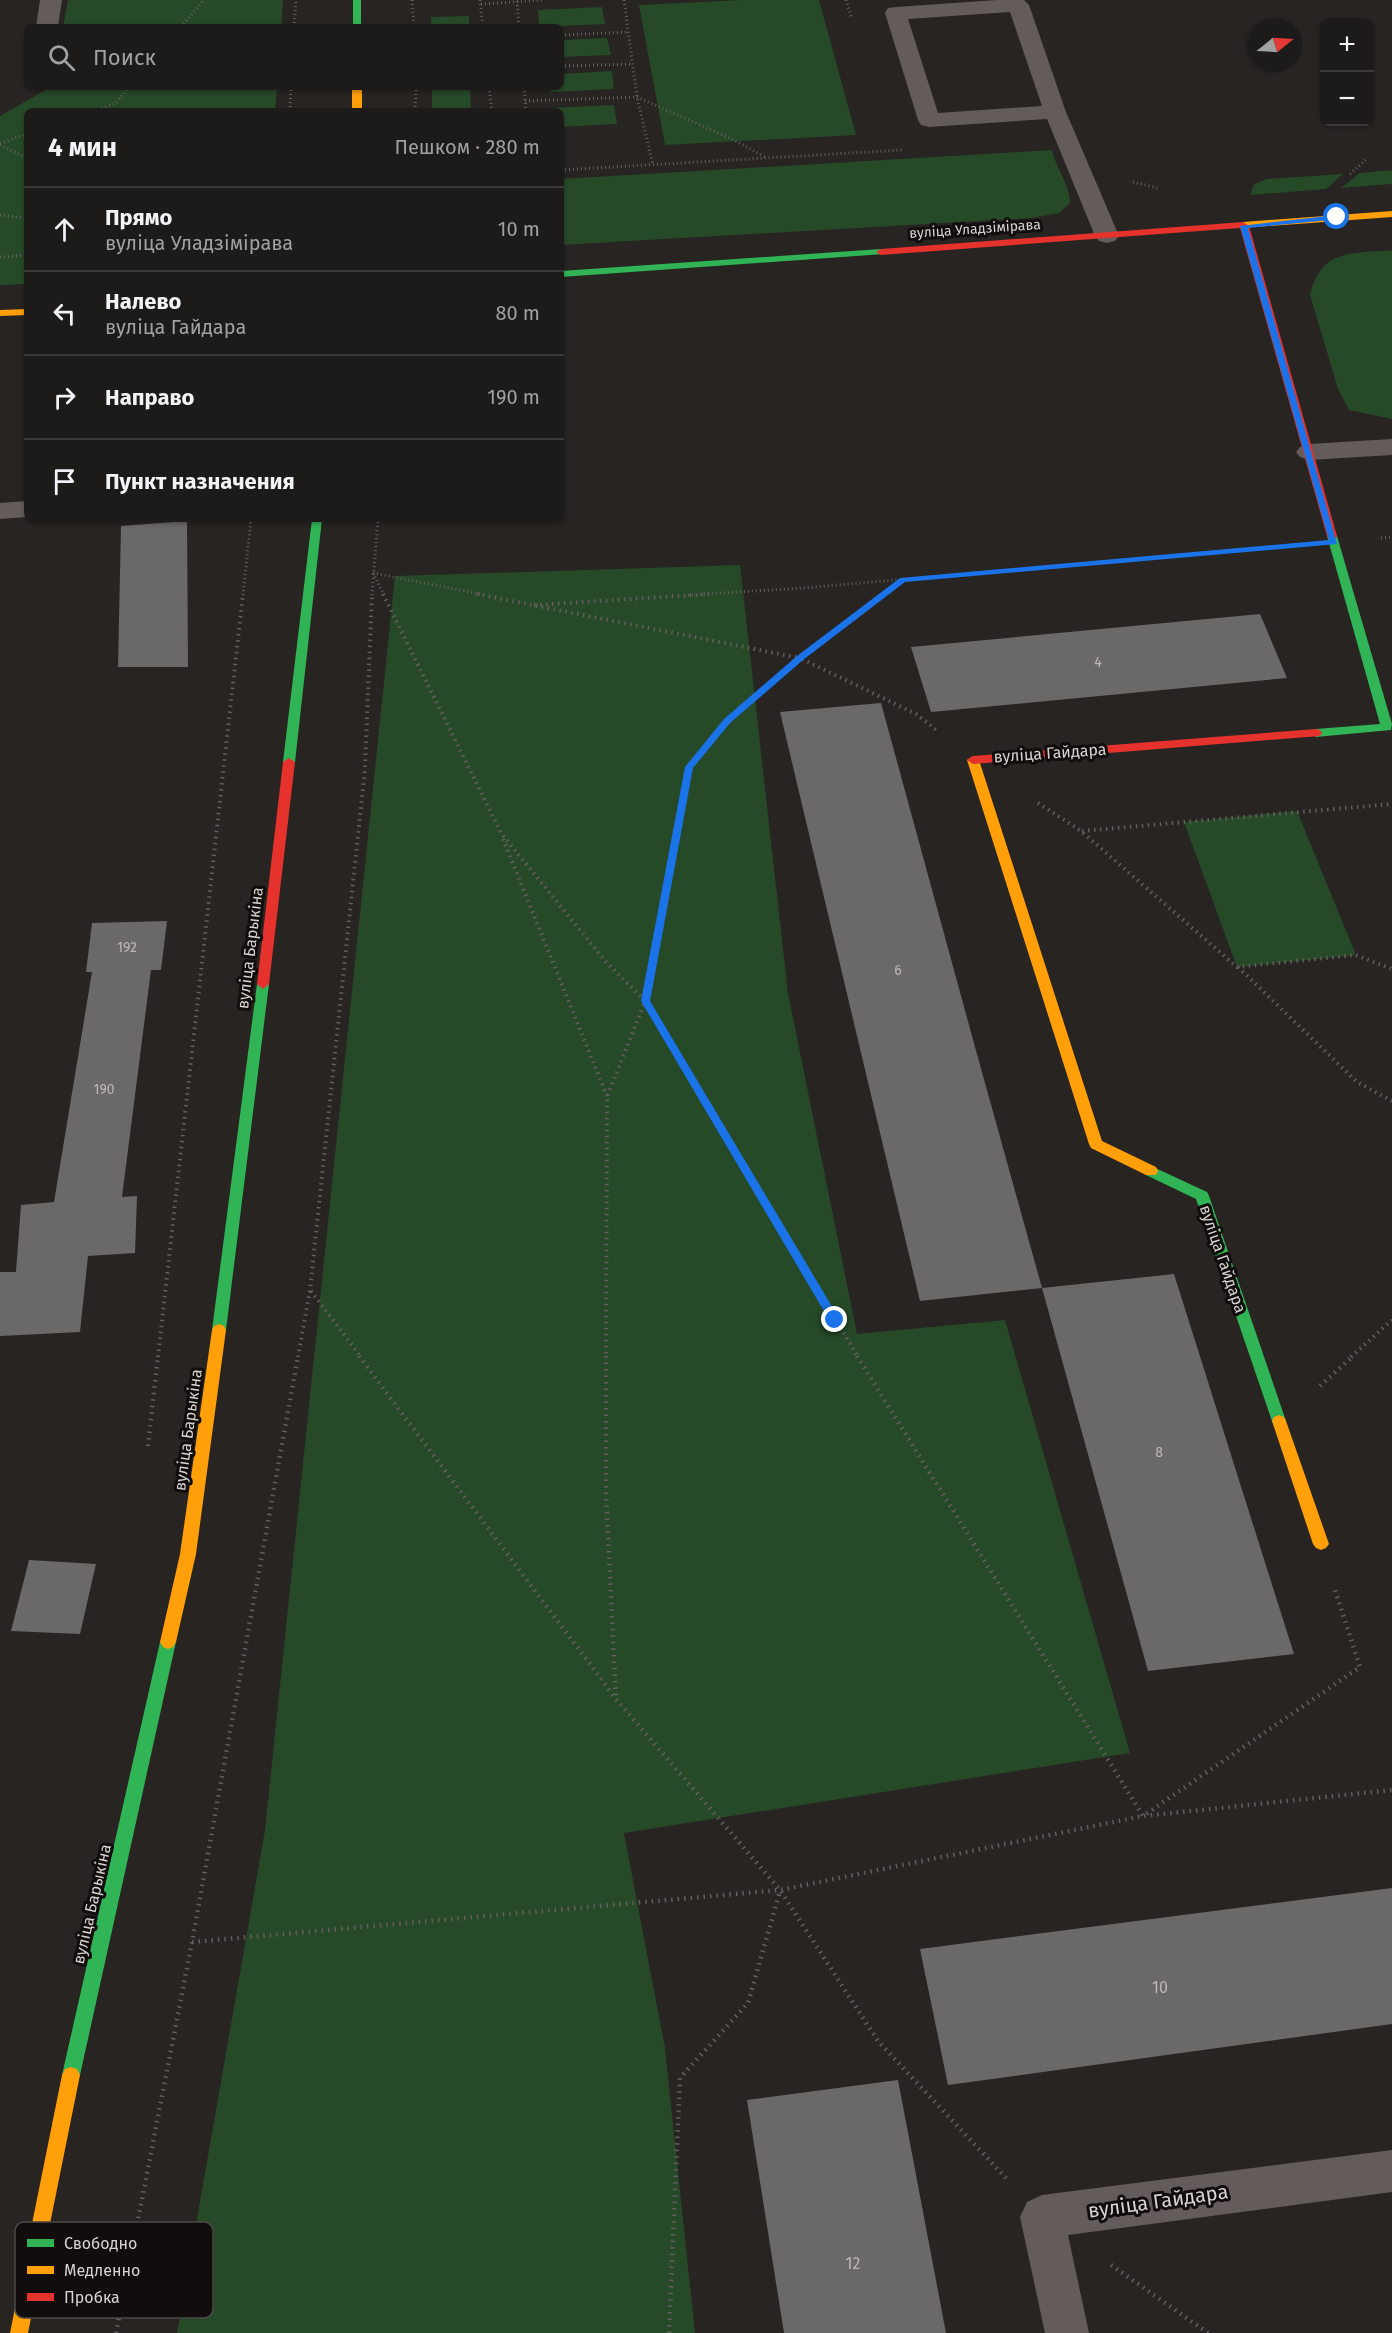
<!DOCTYPE html>
<html lang="ru">
<head>
<meta charset="utf-8">
<style>
  body { margin:0; font-family:"Fira Sans",sans-serif; background:#252423; color:#f1f3f6 }
  .controls { position:absolute; right:18px; top:18px; display:grid; overflow:hidden; border-radius:9px; box-shadow:0 2px 4px #0004 }
  .controls button { width:54px; height:54px; display:grid; place-items:center; padding:0; border:0; border-bottom:2px solid #3b3939; background:#1d1b1a; color:#f1f3f6; font:30px sans-serif }
  .compass { position:absolute; left:1248px; top:18px; width:54px; height:54px; border-radius:50%; background:#1d1b1a; box-shadow:0 2px 4px #0004; rotate:72deg }
  .stop { position:absolute; width:18px; height:18px; margin:-14px; border:4px solid #1a73e8; border-radius:50%; background:#fff }
  .stop.end { background:#1a73e8; border-color:#fff; box-shadow:0 2px 6px #0008 }
  .list { margin:0; padding:0; list-style:none }
  h2 { display:flex; justify-content:space-between; align-items:center; height:78px; margin:0; padding:0 24px; font-size:26px }
  h2 small { font-size:20px; font-weight:400; color:#a0a1a2 }
  .list li { display:grid; grid-template-columns:39px 1fr auto; gap:18px; align-items:center; box-sizing:border-box; height:84px; padding:0 24px; border-top:2px solid #3b3939 }
  .list b { display:block; font-size:22px; white-space:nowrap }
  .list p { margin:0; font-size:20px; white-space:nowrap; color:#a0a1a2 }
  .list em { font-size:20px; font-style:normal; color:#a0a1a2 }
  .icon { flex:none; width:33px; height:33px; fill:none; stroke:currentColor; stroke-width:2; stroke-linecap:round; stroke-linejoin:round }
  .map { position:relative; flex:none; width:1392px; height:2333px; overflow:hidden }
  .search { position:absolute; background:#1d1b1a; box-shadow:0 2px 4px #0004; left:24px; top:24px; width:540px; height:66px; display:flex; align-items:center; gap:15px; box-sizing:border-box; padding:0 21px; border-radius:9px; color:#a0a1a2; font-size:22px }
  .panel { position:absolute; background:#1d1b1a; box-shadow:0 2px 4px #0004; left:24px; top:108px; width:540px; height:414px; border-radius:9px }
  .map>svg:first-child { display:block }
</style>
</head>
<body>
<div class="map">
<svg width="1392" height="2333" viewBox="0 0 1392 2333">
  <rect width="100%" height="100%" fill="#272422"/>
  <g fill="#264928">
    <path d="M 68,0 L 283,0 L 281,27 L 63,27 Z"/>
    <path d="M 741,0 L 819,0 L 856,135 L 665,145 L 639,5 Z"/>
    <path d="M 602,7 L 605,24 L 539,27 L 538,10 Z"/>
    <path d="M 469,16 L 469,27 L 431,27 L 431,17 Z"/>
    <path d="M 607,38 L 611,55 L 561,57 L 561,40 Z"/>
    <path d="M 612,71 L 614,89 L 551,92 L 550,87 L 561,87 L 561,74 Z"/>
    <path d="M 51,87 L 277,87 L 275,111 L 27,111 L 27,284 L 0,285 L 0,116 Z"/>
    <path d="M 432,87 L 470,87 L 471,111 L 432,111 Z"/>
    <path d="M 614,105 L 617,124 L 561,127 L 561,111 L 549,111 L 549,108 Z"/>
    <path d="M 1052,150 C 1056,169 1070,184 1070,203 L 1059,213 L 1032,218 L 561,245 L 561,179 Z"/>
    <path d="M 1392,170 L 1392,184 L 1341,188 L 1360,173 Z"/>
    <path d="M 1343,174 L 1326,189 L 1250,195 L 1254,184 L 1267,179 Z"/>
    <path d="M 1392,250 L 1392,419 L 1349,410 L 1338,389 L 1310,295 C 1321,248 1352,254 1392,250 Z"/>
    <path d="M 740,565 L 788,993 L 857,1334 L 1005,1320 L 1130,1753 L 624,1833 L 665,2048 L 695,2333 L 177,2333 L 265,1830 L 395,576 Z"/>
    <path d="M 1297,811 L 1356,955 L 1237,967 L 1184,822 Z"/>
  </g>
  <g fill="#6b6868">
    <path d="M 187,521 L 188,667 L 118,667 L 121,526 Z"/>
    <path d="M 1260,614 L 1287,678 L 931,712 L 911,647 Z"/>
    <path d="M 881,703 L 975,1047 L 1042,1288 L 920,1301 L 780,712 Z"/>
    <path d="M 167,921 L 161,970 L 151,970 L 122,1197 L 137,1196 L 135,1253 L 88,1256 L 80,1332 L 0,1336 L 0,1272 L 16,1272 L 21,1205 L 54,1202 L 92,972 L 86,972 L 92,923 Z"/>
    <path d="M 1174,1274 L 1262,1553 L 1294,1654 L 1148,1671 L 1042,1288 Z"/>
    <path d="M 29,1560 L 96,1564 L 80,1634 L 11,1631 Z"/>
    <path d="M 1392,1888 L 1392,2024 L 948,2085 L 920,1949 Z"/>
    <path d="M 898,2080 L 946,2333 L 784,2333 L 747,2100 Z"/>
  </g>
  <g fill="none" stroke-linecap="round" stroke-linejoin="round">
    <g stroke="#645f5e" stroke-width="3" stroke-dasharray="1 3" stroke-linecap="butt">
      <path d="M 412,0 L 414,27"/>
      <path d="M 480,0 L 483,27"/>
      <path d="M 624,0 L 637,97 L 653,165"/>
      <path d="M 846,0 L 852,19"/>
      <path d="M 517,1 L 519,27"/>
      <path d="M 481,4 L 543,0"/>
      <path d="M 181,27 L 204,0"/>
      <path d="M 294,27 L 296,0"/>
      <path d="M 561,35 L 629,32"/>
      <path d="M 561,66 L 633,64"/>
      <path d="M 489,87 L 492,111"/>
      <path d="M 524,87 L 526,111"/>
      <path d="M 525,101 L 637,97 L 734,140 L 767,158"/>
      <path d="M 94,111 L 116,103 L 129,87"/>
      <path d="M 290,111 L 291,87"/>
      <path d="M 415,111 L 416,87"/>
      <path d="M 0,143 L 27,134"/>
      <path d="M 0,145 L 27,158"/>
      <path d="M 561,170 L 902,150"/>
      <path d="M 1350,174 L 1368,158"/>
      <path d="M 1133,182 L 1158,188"/>
      <path d="M 0,215 L 27,218"/>
      <path d="M 0,257 L 27,255"/>
      <path d="M 1381,538 L 1392,537"/>
      <path d="M 373,573 L 485,595"/>
      <path d="M 373,573 L 384,595"/>
      <path d="M 243,595 L 251,519"/>
      <path d="M 372,595 L 378,519"/>
      <path d="M 688,595 L 803,588 L 1287,546"/>
      <path d="M 882,595 L 902,580"/>
    </g>
    <g stroke="#645f5e" stroke-width="4" stroke-dasharray="1.5 4.5" stroke-linecap="butt">
      <path d="M 383,594 L 501,833 L 606,962 L 645,1001 L 607,1097 L 606,1357"/>
      <path d="M 477,594 L 800,658 L 727,721 L 689,767 L 645,1001 L 858,1357"/>
      <path d="M 884,594 L 800,658 L 916,714 L 939,732"/>
      <path d="M 534,605 L 711,594"/>
      <path d="M 1038,803 L 1081,831 L 1237,967 L 1356,955 L 1392,969"/>
      <path d="M 1082,831 L 1392,804"/>
      <path d="M 503,839 L 607,1096"/>
      <path d="M 1238,967 L 1357,1082 L 1392,1101"/>
      <path d="M 311,1291 L 361,1357"/>
      <path d="M 158,1357 L 243,594"/>
      <path d="M 298,1357 L 310,1290 L 365,769 L 372,594"/>
      <path d="M 1351,1357 L 1392,1320"/>
    </g>
    <g stroke="#645f5e" stroke-width="4.5" stroke-dasharray="1.5 5" stroke-linecap="butt">
      <path d="M 359,1356 L 616,1699 L 780,1890 L 878,2041 L 1006,2178"/>
      <path d="M 606,1356 L 606,1494 L 616,1699"/>
      <path d="M 857,1356 L 1143,1816 L 1360,1667 L 1335,1590"/>
      <path d="M 1320,1386 L 1353,1356"/>
      <path d="M 148,1446 L 158,1356"/>
      <path d="M 192,1942 L 780,1890 L 1143,1816 L 1392,1790"/>
      <path d="M 1111,2265 L 1208,2333"/>
      <path d="M 116,2333 L 192,1942 L 298,1356"/>
      <path d="M 669,2333 L 680,2078 L 748,2003 L 780,1891"/>
    </g>
    <g fill="#645c5b" fill-rule="evenodd">
      <path d="M 40,0 L 62,0 L 58,27 L 36,27 Z"/>
      <path d="M 997,0 L 1024,0 L 1029,5 L 1066,112 L 1119,236 L 1115,241 L 1107,243 L 1099,241 L 1095,236 L 1047,119 L 929,127 L 921,125 L 918,120 L 885,13 L 888,8 L 896,7 ZM 1010,12 L 1042,106 L 938,113 L 908,19 Z"/>
      <path d="M 1392,439 L 1392,455 L 1309,460 L 1300,457 L 1296,452 L 1300,447 L 1309,444 Z"/>
    </g>
    <g fill="#645c5b" fill-rule="evenodd">
      <path d="M 27,501 L 27,517 L 0,519 L 0,503 Z"/>
      <path d="M 1392,2150 L 1392,2192 L 1068,2235 L 1089,2333 L 1045,2333 L 1020,2217 L 1027,2202 L 1042,2195 Z"/>
    </g>
    <g fill="#30b455" fill-rule="evenodd">
      <rect x="353" y="0" width="8" height="27"/>
      <path d="M 881,249 L 884,250 L 884,254 L 561,277 L 561,271 Z"/>
      <path d="M 312,519 L 322,519 L 295,762 L 289,766 L 283,762 Z"/>
      <path d="M 1332,533 L 1337,536 L 1392,724 L 1391,730 L 1316,737 L 1310,733 L 1316,729 L 1380,724 L 1327,536 Z"/>
      <path d="M 263,979 L 269,984 L 226,1330 L 224,1334 L 214,1334 L 212,1330 L 257,984 Z"/>
      <path d="M 1151,1166 L 1207,1192 L 1209,1196 L 1286,1421 L 1284,1425 L 1279,1427 L 1274,1425 L 1272,1421 L 1196,1199 L 1146,1175 L 1144,1171 L 1146,1167 Z"/>
      <path d="M 168,1635 L 173,1637 L 176,1642 L 80,2075 L 77,2081 L 71,2083 L 65,2081 L 62,2075 L 160,1642 L 163,1637 Z"/>
    </g>
    <g fill="#ff9f0a" fill-rule="evenodd">
      <rect x="352" y="87" width="10" height="24"/>
      <path d="M 1392,211 L 1392,217 L 1243,228 L 1238,225 L 1243,222 Z"/>
      <path d="M 27,309 L 27,315 L 0,316 L 0,310 Z"/>
      <path d="M 973,756 L 979,760 L 1102,1141 L 1156,1167 L 1158,1171 L 1156,1175 L 1146,1175 L 1091,1148 L 1089,1144 L 967,760 Z"/>
      <path d="M 219,1324 L 224,1326 L 226,1330 L 196,1554 L 176,1642 L 173,1647 L 168,1649 L 163,1647 L 160,1642 L 180,1554 L 212,1330 L 214,1326 Z"/>
      <path d="M 1279,1415 L 1284,1417 L 1286,1421 L 1329,1544 L 1326,1548 L 1321,1550 L 1316,1548 L 1313,1544 L 1272,1421 L 1274,1417 Z"/>
      <path d="M 71,2067 L 77,2069 L 80,2075 L 28,2333 L 10,2333 L 62,2075 L 65,2069 Z"/>
    </g>
    <g fill="#e5322d" fill-rule="evenodd">
      <path d="M 1243,222 L 1249,226 L 1337,536 L 1336,538 L 1328,538 L 1327,536 L 1240,228 L 881,255 L 876,252 L 881,249 Z"/>
      <path d="M 1316,729 L 1320,730 L 1322,733 L 1320,736 L 973,764 L 967,760 L 973,756 Z"/>
      <path d="M 289,758 L 295,762 L 269,984 L 263,989 L 257,984 L 283,762 Z"/>
    </g>
  </g>
  <path fill="#1a73e8" d="M 1337,215 L 1340,219 L 1248,228 L 1337,544 L 905,582 L 803,660 L 730,723 L 693,768 L 650,1001 L 840,1320 L 835,1324 L 831,1323 L 641,1001 L 685,767 L 724,719 L 797,656 L 900,578 L 1329,540 L 1240,226 Z"/>
  <g text-anchor="middle" dominant-baseline="central" stroke-width="6" stroke-linejoin="round" paint-order="stroke">
    <g font-size="14" fill="#d7d3d1" stroke="#100d0c">
      <text transform="translate(975 229) rotate(-4)">вуліца Уладзімірава</text>
    </g>
    <g font-size="14" fill="#bcb8b7">
      <text x="1098" y="662">4</text>
      <text x="127" y="947">192</text>
      <text x="898" y="970">6</text>
      <text x="104" y="1089">190</text>
      <text x="1159" y="1452">8</text>
    </g>
    <g font-size="16" fill="#d7d3d1" stroke="#100d0c">
      <text transform="translate(1050 753) rotate(-4)">вуліца Гайдара</text>
      <text transform="translate(250 948) rotate(-83)">вуліца Барыкіна</text>
      <text transform="translate(1223 1259) rotate(71)">вуліца Гайдара</text>
      <text transform="translate(188 1430) rotate(-82)">вуліца Барыкіна</text>
      <text transform="translate(92 1904) rotate(-77)">вуліца Барыкіна</text>
    </g>
    <g font-size="16" fill="#bcb8b7">
      <text x="1160" y="1987">10</text>
      <text x="853" y="2263">12</text>
    </g>
    <g font-size="20" fill="#d7d3d1" stroke="#100d0c">
      <text transform="translate(1158 2201) rotate(-8)">вуліца Гайдара</text>
    </g>
  </g>
  <rect x="15" y="2222" width="198" height="96" rx="9" fill="#100d0c" stroke="#4c4847" stroke-width="1.5"/>
  <rect x="27" y="2239" width="27" height="8" fill="#30b455"/>
  <rect x="27" y="2266" width="27" height="8" fill="#ff9f0a"/>
  <rect x="27" y="2293" width="27" height="8" fill="#e5322d"/>
  <g font-size="16" fill="#d7d3d1">
    <text x="64" y="2249">Свободно</text>
    <text x="64" y="2276">Медленно</text>
    <text x="64" y="2303">Пробка</text>
  </g>
</svg>
<div class="controls">
<button>+</button>
<button>−</button>
</div>
<svg class="compass" viewBox="-18 -18 36 36"><path d="M0-13l5 13h-10z" fill="#e53935"/><path d="M0 13l5-13h-10z" fill="#a0a1a2"/></svg>
<div class="stop" style="left:1337px;top:217px"></div>
<div class="stop end" style="left:835px;top:1320px"></div>
<div class="search"><svg class="icon" aria-label="search" viewBox="0 0 24 24"><circle cx="10" cy="10" r="6"/><path d="M15 15l6 6"/></svg>Поиск</div>
<section class="panel">
<h2>4 мин<small>Пешком · 280 m</small></h2>
<ul class="list">
<li><svg class="icon" aria-label="ahead" viewBox="0 0 24 24"><path d="M12 20V5M6 11l6-6 6 6"/></svg><div><b>Прямо</b><p>вуліца Уладзімірава</p></div><em>10 m</em></li>
<li><svg class="icon" aria-label="left" viewBox="0 0 24 24"><path d="M17 20v-9H6M10 6l-5 5 5 5"/></svg><div><b>Налево</b><p>вуліца Гайдара</p></div><em>80 m</em></li>
<li><svg class="icon" aria-label="right" viewBox="0 0 24 24"><path d="M7 20v-9h11M14 6l5 5-5 5"/></svg><div><b>Направо</b></div><em>190 m</em></li>
<li><svg class="icon" aria-label="arrive" viewBox="0 0 24 24"><path d="M6 21V4h12l-3 4 3 4H6"/></svg><div><b>Пункт назначения</b></div></li>
</ul>
</section>
</div>
</body>
</html>
